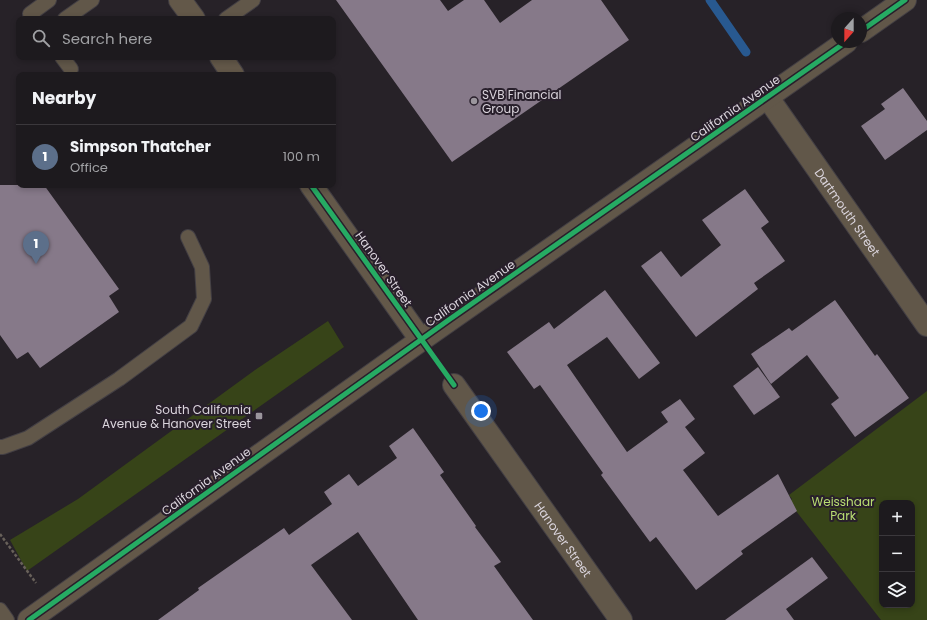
<!DOCTYPE html>
<html lang="en">
<head>
<meta charset="utf-8">
<style>
  body { margin:0; font-family:Poppins,sans-serif; background:#2a272b; color:#f1f3f6 }
  .controls { position:absolute; right:12px; bottom:12px; display:grid; overflow:hidden; border-radius:8px; box-shadow:0 2px 6px #0003 }
  .controls button { width:36px; height:36px; display:grid; place-items:center; padding:0; border:0; border-bottom:1px solid #3b383c; background:#1d1a1e; color:#f1f3f6; font:20px sans-serif }
  .compass { position:absolute; left:831px; top:12px; width:36px; height:36px; border-radius:50%; background:#1d1a1e; box-shadow:0 2px 6px #0003; rotate:201deg }
  .you { position:absolute; left:481px; top:411px; width:14px; height:14px; margin:-10px; border:3px solid #fff; border-radius:50%; background:#1a73e8; box-shadow:0 0 0 6px #1a73e833 }
  .badge { display:grid; place-items:center; width:26px; height:26px; border-radius:50%; background:#9b969d; color:#fff; font-size:13px; font-weight:700 }
  .pin { position:absolute; translate:-50% -33px; filter:drop-shadow(0 1px 2px #0008) }
  .pin::after { content:''; position:absolute; top:21px; width:14px; height:12px; background:inherit; clip-path:polygon(0 0,100% 0,50% 100%) }
  .list { margin:0; padding:0; list-style:none }
  h2 { display:flex; justify-content:space-between; align-items:center; height:52px; margin:0; padding:0 16px; font-size:17px }
  h2 small { font-size:13px; font-weight:400; color:#a0a1a4 }
  .list li { display:grid; grid-template-columns:26px 1fr auto; gap:12px; align-items:center; box-sizing:border-box; height:64px; padding:0 16px; border-top:1px solid #3b383c }
  .list b { display:block; font-size:15px; white-space:nowrap }
  .list p { margin:0; font-size:13px; white-space:nowrap; color:#a0a1a4 }
  .list em { font-size:13px; font-style:normal; color:#a0a1a4 }
  .icon { flex:none; width:22px; height:22px; fill:none; stroke:currentColor; stroke-width:2; stroke-linecap:round; stroke-linejoin:round }
  .map { position:relative; flex:none; width:927px; height:620px; overflow:hidden }
  .search { position:absolute; background:#1d1a1e; box-shadow:0 2px 6px #0003; left:16px; top:16px; width:320px; height:44px; display:flex; align-items:center; gap:10px; box-sizing:border-box; padding:0 14px; border-radius:8px; color:#a0a1a4; font-size:15px }
  .panel { position:absolute; background:#1d1a1e; box-shadow:0 2px 6px #0003; left:16px; top:72px; width:320px; height:116px; border-radius:8px }
  .map>svg:first-child { display:block }
</style>
</head>
<body>
<div class="map">
<svg width="927" height="620" viewBox="0 0 927 620">
  <rect width="100%" height="100%" fill="#272228"/>
  <g fill="#374418" fill-rule="evenodd">
    <path d="M 328,321 L 344,347 L 27,571 L 10,540 L 78,499 L 255,370 Z"/>
    <path d="M 927,391 L 927,620 L 881,620 L 789,502 L 792,499 L 789,495 ZM 882,503 L 912,503 L 912,605 L 882,605 Z"/>
  </g>
  <g fill="none" stroke-linecap="round" stroke-linejoin="round">
    <path stroke="#285990" stroke-width="9" d="M 710,0 L 746,52"/>
  </g>
  <g fill="#867989">
    <path d="M 336,0 L 440,0 L 448,11 L 464,0 L 484,0 L 500,23 L 532,0 L 601,0 L 629,40 L 452,162 Z"/>
    <path d="M 903,88 L 927,121 L 927,130 L 885,160 L 861,126 L 885,109 L 881,104 Z"/>
    <path d="M 0,185 L 44,185 L 119,289 L 109,296 L 119,312 L 40,368 L 28,352 L 17,359 L 0,335 Z"/>
    <path d="M 745,189 L 769,222 L 761,228 L 785,261 L 754,283 L 758,289 L 696,337 L 641,266 L 661,251 L 681,277 L 721,245 L 702,220 Z"/>
    <path d="M 605,290 L 660,363 L 639,379 L 607,337 L 567,365 L 627,452 L 668,422 L 661,412 L 680,399 L 695,419 L 685,427 L 705,453 L 683,470 L 718,516 L 778,474 L 797,511 L 741,551 L 743,554 L 696,590 L 656,537 L 650,542 L 601,475 L 603,473 L 540,385 L 534,389 L 507,352 L 549,322 L 554,329 Z"/>
    <path d="M 835,300 L 875,356 L 877,354 L 909,398 L 855,437 L 831,404 L 839,398 L 807,355 L 771,384 L 751,354 L 789,328 L 792,331 Z"/>
    <path d="M 758,367 L 780,397 L 754,415 L 733,386 Z"/>
    <path d="M 413,428 L 444,472 L 440,475 L 476,526 L 475,527 L 501,562 L 494,566 L 533,620 L 418,620 L 358,532 L 311,565 L 352,620 L 158,620 L 199,590 L 198,588 L 284,528 L 289,535 L 332,504 L 324,492 L 349,474 L 358,486 L 397,458 L 389,446 Z"/>
    <path d="M 812,557 L 828,578 L 786,609 L 794,620 L 725,620 Z"/>
  </g>
  <g fill="none" stroke-linecap="round" stroke-linejoin="round">
    <defs>
      <g id="lane">
        <path d="M 34,19 L 30,14 L 49,0"/>
        <path d="M 65,19 L 92,0"/>
        <path d="M 226,19 L 253,0"/>
        <path d="M 62,57 L 71,69"/>
        <path d="M 0,447 L 3,447 L 28,438 L 119,379 L 191,326 L 204,299 L 202,267 L 188,237"/>
        <path d="M 0,610 L 7,620"/>
      </g>
      <g id="street">
        <path d="M 861,31 L 905,0"/>
        <path id="s1" d="M 768,98 L 927,325"/>
        <path d="M 421,340 L 846,42"/>
        <path id="s2" d="M 454,385 L 621,620"/>
      </g>
      <g id="secondary">
        <path d="M 180,0 L 194,19"/>
        <path d="M 221,57 L 233,75"/>
        <path d="M 29,620 L 421,340 L 311,185"/>
      </g>
    </defs>
    <use href="#lane" stroke="#433f44" stroke-width="16"/>
    <use href="#street" stroke="#433f44" stroke-width="24"/>
    <use href="#secondary" stroke="#433f44" stroke-width="24"/>
    <path stroke="#68615a" stroke-width="2.5" stroke-dasharray="3 2" stroke-linecap="butt" d="M 0,534 L 36,583"/>
    <use href="#lane" stroke="#615749" stroke-width="14"/>
    <use href="#street" stroke="#615749" stroke-width="22"/>
    <use href="#secondary" stroke="#635849" stroke-width="22"/>
    <defs>
      <g id="cycleway">
        <path d="M 861,31 L 905,0"/>
        <path d="M 311,185 L 454,385"/>
        <path d="M 29,620 L 450,319 L 846,42"/>
      </g>
    </defs>
    <use href="#cycleway" stroke="#281f2b" stroke-width="8"/>
    <use href="#cycleway" stroke="#26ab63" stroke-width="5"/>
  </g>
  <g fill="#9b969d" stroke="#281f2b" stroke-width="1.5">
    <circle cx="474" cy="101" r="4"/>
    <rect x="255" y="412" width="8" height="8" rx="2"/>
  </g>
  <g text-anchor="middle" dominant-baseline="central" stroke-width="4" stroke-linejoin="round" paint-order="stroke">
    <g font-size="12" fill="#dad4dc" stroke="#281f2b" text-anchor="start">
      <text x="482" y="94">SVB Financial<tspan x="482" dy="14">Group</tspan></text>
      <text x="251" y="409" text-anchor="end">South California<tspan x="251" dy="14">Avenue &amp; Hanover Street</tspan></text>
    </g>
    <g font-size="12" fill="#dad4dc" stroke="#281f2b">
      <text transform="translate(735 108) rotate(-35)">California Avenue</text>
      <text stroke="none"><textPath href="#s1" startOffset="139">Dartmouth Street</textPath></text>
      <text transform="translate(384 269) rotate(55)">Hanover Street</text>
      <text transform="translate(470 293) rotate(-35)">California Avenue</text>
      <text transform="translate(206 481) rotate(-36)">California Avenue</text>
      <text stroke="none"><textPath href="#s2" startOffset="189">Hanover Street</textPath></text>
    </g>
    <g font-size="12" fill="#b9de72" stroke="#281f2b">
      <text x="843" y="501">Weisshaar<tspan x="843" dy="14">Park</tspan></text>
    </g>
  </g>
</svg>
<div class="controls">
<button>+</button>
<button>−</button>
<button><svg class="icon" aria-label="layers" viewBox="0 0 24 24"><path d="M12 4l9 5-9 5-9-5zM3 14l9 5 9-5"/></svg></button>
</div>
<svg class="compass" viewBox="-18 -18 36 36"><path d="M0-13l5 13h-10z" fill="#e53935"/><path d="M0 13l5-13h-10z" fill="#a0a1a4"/></svg>
<div class="you"></div>
<div class="pin badge" style="left:36px;top:264px;background:#5c6f8a">1</div>
<div class="search"><svg class="icon" aria-label="search" viewBox="0 0 24 24"><circle cx="10" cy="10" r="6"/><path d="M15 15l6 6"/></svg>Search here</div>
<section class="panel">
<h2>Nearby<small></small></h2>
<ul class="list">
<li><span class="badge" style="background:#5c6f8a">1</span><div><b>Simpson Thatcher</b><p>Office</p></div><em>100 m</em></li>
</ul>
</section>
</div>
</body>
</html>
